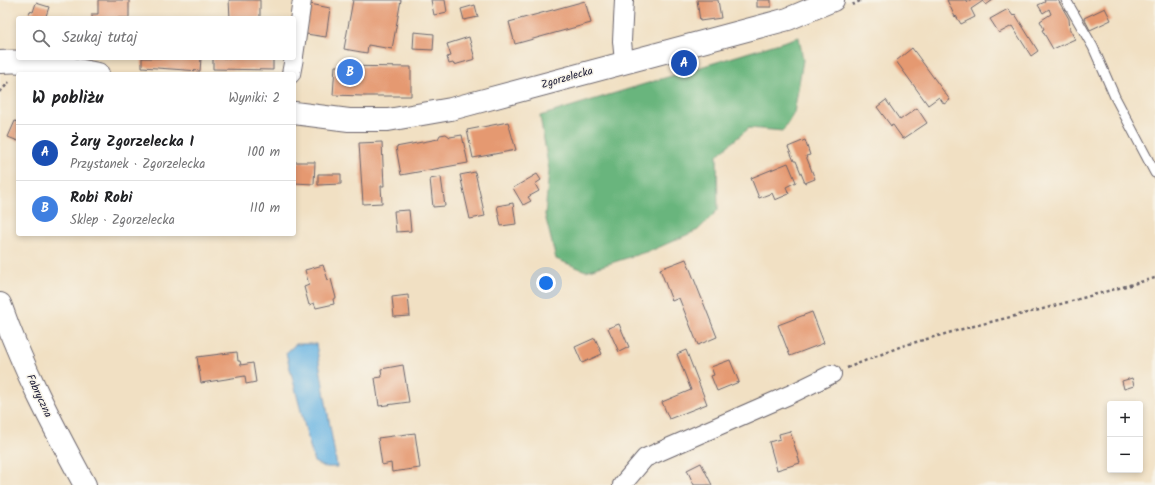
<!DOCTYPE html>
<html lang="pl">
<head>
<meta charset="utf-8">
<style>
  body { margin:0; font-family:Kalam,sans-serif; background:#f2f2f2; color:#202124 }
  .controls { position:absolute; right:12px; bottom:12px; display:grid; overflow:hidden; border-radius:4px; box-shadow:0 2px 6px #0003 }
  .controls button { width:36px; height:36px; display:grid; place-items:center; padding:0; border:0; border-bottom:1px solid #e0e0e0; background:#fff; color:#202124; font:20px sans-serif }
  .you { position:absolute; left:546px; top:283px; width:14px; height:14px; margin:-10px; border:3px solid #fff; border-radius:50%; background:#1a73e8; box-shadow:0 0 0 6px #1a73e833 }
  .badge { display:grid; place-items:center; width:26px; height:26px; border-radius:50%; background:#d93025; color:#fff; font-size:13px; font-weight:700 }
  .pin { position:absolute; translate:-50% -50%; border:2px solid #fff; box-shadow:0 1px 4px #0006 }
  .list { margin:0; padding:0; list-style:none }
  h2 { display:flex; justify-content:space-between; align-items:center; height:52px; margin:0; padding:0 16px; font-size:17px }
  h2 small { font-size:13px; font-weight:400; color:#757577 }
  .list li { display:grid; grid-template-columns:26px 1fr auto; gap:12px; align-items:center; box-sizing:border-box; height:56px; padding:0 16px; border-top:1px solid #e0e0e0 }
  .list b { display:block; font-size:15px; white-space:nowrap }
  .list p { margin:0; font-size:13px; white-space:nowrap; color:#757577 }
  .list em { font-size:13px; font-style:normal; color:#757577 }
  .icon { flex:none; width:22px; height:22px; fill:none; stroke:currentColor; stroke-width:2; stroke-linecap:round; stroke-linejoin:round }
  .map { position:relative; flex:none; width:1155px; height:485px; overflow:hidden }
  .search { position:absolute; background:#fff; box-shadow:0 2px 6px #0003; left:16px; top:16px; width:280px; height:44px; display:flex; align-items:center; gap:10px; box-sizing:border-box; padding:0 14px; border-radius:4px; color:#757577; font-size:15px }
  .panel { position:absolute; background:#fff; box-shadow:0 2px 6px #0003; left:16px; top:72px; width:280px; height:164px; border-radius:4px }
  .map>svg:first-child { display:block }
</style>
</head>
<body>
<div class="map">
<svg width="1155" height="485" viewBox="0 0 1155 485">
  <rect width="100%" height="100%" fill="#f7f3e8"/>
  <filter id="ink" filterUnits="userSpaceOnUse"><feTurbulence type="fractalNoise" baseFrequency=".025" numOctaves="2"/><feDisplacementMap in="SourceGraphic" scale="8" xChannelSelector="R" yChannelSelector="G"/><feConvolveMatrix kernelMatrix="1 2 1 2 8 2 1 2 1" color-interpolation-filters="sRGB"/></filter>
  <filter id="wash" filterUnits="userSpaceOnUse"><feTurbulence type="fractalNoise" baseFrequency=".012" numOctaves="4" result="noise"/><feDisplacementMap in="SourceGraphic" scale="16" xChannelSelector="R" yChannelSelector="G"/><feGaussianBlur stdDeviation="0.9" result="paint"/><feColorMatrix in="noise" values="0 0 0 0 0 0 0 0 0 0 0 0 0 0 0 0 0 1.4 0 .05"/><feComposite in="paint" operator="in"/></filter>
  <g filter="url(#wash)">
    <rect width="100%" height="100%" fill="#f1e0c3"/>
    <path fill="#69b57d" stroke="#466c5c" d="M 799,37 L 803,60 L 794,113 L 783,131 L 749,128 L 717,155 L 718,210 L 698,230 L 655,249 L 586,271 L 556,259 L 545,215 L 549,170 L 540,116 Z"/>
    <path fill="#6ab5e3" stroke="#466c8f" d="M 296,344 L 316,344 L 337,467 L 324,467 L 314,462 L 286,353 Z"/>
    <g id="blocks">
      <g fill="#e59971">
        <path d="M 98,0 L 129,0 L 129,18 L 92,18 L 92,14 L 98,14 Z"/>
        <path d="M 229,0 L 260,0 L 260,18 L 230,18 Z"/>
        <path d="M 353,0 L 401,0 L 392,49 L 368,45 L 367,53 L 344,49 Z"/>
        <path d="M 431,0 L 445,0 L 447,12 L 434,15 Z"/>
        <path d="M 697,0 L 718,0 L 721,18 L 700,21 Z"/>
        <rect x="757" y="0" width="14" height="7"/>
        <path d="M 947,0 L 966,0 L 967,2 L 970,0 L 993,0 L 986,5 L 983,1 L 971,9 L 975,17 L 961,24 L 956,16 L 955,17 Z"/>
        <path d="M 1044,0 L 1058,0 L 1069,19 L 1070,30 L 1075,39 L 1053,49 L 1042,30 L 1044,29 L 1040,21 L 1051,14 L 1049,9 L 1043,13 L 1038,5 L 1045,2 Z"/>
        <path d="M 585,1 L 591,23 L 515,44 L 509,22 Z"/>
        <path d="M 36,3 L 49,7 L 46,16 L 50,18 L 27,18 L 30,11 L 33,12 Z"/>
        <path d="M 310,4 L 330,8 L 326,37 L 306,34 Z"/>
        <path d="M 475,5 L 478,17 L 464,20 L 461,9 Z"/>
        <path d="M 1105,8 L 1111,20 L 1090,30 L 1084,18 Z"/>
        <path d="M 1008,9 L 1013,16 L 1015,14 L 1038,51 L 1031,56 L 1012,26 L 999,33 L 990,19 Z"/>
        <path d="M 414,32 L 434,34 L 433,50 L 413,49 Z"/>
        <path d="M 469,37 L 475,59 L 454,65 L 453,63 L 449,64 L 447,57 L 451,56 L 447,44 Z"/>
        <path d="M 912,48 L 950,100 L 944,104 L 939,97 L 928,105 L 896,61 Z"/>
        <path d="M 142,58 L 201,58 L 200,71 L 142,67 Z"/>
        <path d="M 213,58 L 273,58 L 273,70 L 213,69 Z"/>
        <path d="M 335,66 L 411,67 L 411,96 L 363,96 L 333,95 Z"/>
        <path d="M 886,100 L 900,120 L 917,108 L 927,123 L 903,139 L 893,125 L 891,126 L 877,107 Z"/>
        <path d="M 15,121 L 18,122 L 18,141 L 8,137 Z"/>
        <path d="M 508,122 L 516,150 L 473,158 L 467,130 Z"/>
        <path d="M 446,134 L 450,137 L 462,135 L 468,163 L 401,175 L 396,147 L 438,139 L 440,135 Z"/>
        <path d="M 805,140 L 810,155 L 806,156 L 815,179 L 805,183 L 796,161 L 794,161 L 788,147 Z"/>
        <path d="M 382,142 L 384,186 L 381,186 L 382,203 L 363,204 L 359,143 Z"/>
        <path d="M 294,162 L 315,162 L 314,184 L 294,183 Z"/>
        <path d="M 788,163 L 796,182 L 786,187 L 789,194 L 775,200 L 772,193 L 759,198 L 751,178 Z"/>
        <path d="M 475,172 L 485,216 L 470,219 L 460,175 Z"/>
        <path d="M 318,174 L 341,174 L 341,184 L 318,185 Z"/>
        <path d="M 537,174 L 541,180 L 535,184 L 539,191 L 528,197 L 531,201 L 523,205 L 513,188 Z"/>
        <path d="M 441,177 L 445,206 L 433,207 L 430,179 Z"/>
        <path d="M 513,203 L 516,224 L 501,226 L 497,206 Z"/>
        <path d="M 409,210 L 411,231 L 396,232 L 394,211 Z"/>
        <path d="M 686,259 L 717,337 L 698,345 L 679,298 L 672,301 L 660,269 Z"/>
        <path d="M 323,265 L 328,280 L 331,279 L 336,298 L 333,299 L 334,304 L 316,308 L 314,303 L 309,305 L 304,287 L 309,285 L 305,270 Z"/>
        <path d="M 408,295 L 410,316 L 394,317 L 392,297 Z"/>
        <path d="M 812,312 L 824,343 L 790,356 L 778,325 Z"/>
        <path d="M 619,324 L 629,347 L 619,352 L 608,328 Z"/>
        <path d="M 595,338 L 602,354 L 582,363 L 575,347 Z"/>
        <path d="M 686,350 L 707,404 L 669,419 L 662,402 L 691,390 L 677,354 Z"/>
        <path d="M 237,352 L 238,361 L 240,361 L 241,365 L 253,363 L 256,382 L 246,384 L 245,376 L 201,383 L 197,357 Z"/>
        <path d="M 730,360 L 739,382 L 717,391 L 711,376 L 714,375 L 711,367 Z"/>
        <path d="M 403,365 L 409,402 L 379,406 L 375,378 L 382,377 L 381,369 Z"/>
        <path d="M 1132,378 L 1134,386 L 1124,389 L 1122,381 Z"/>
        <path d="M 790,431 L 800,463 L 777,470 L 769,442 L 780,439 L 779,434 Z"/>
        <path d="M 415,433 L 420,468 L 392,472 L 391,463 L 382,465 L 378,438 Z"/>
        <path d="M 701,463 L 712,485 L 694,485 L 687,470 Z"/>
      </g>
    </g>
  </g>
  <g filter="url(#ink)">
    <use href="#blocks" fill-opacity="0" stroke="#6a646b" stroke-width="1"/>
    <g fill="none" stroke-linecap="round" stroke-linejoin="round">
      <defs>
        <path id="lane" d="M 1066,0 L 1093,47 L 1115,97 L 1155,173"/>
        <g id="street">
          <path d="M 294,56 L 302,0"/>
          <path d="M 624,62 L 622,41 L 624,0"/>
          <path d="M 291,74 L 294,58"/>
          <path d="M 622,485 L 645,458 L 789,395 L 832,374"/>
        </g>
        <g id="secondary">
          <path d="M 0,62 C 32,59 67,68 98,74"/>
          <path d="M 294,113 L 349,120 L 388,120 L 451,109 L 788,19 L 833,0"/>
          <path d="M 0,304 C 22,367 53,426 85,485"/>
        </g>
      </defs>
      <use href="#lane" stroke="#6a646b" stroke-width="11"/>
      <use href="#street" stroke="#6a646b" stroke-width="20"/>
      <use href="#secondary" stroke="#6a646b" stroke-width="24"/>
      <g stroke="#6a646b" stroke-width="2.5" stroke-dasharray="3 3" stroke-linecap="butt">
        <path d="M 852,5 L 862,0"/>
        <path d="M 0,92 L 9,82"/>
        <path d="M 847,368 L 902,346 L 966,328 L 1039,310 L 1155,278"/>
      </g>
      <use href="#lane" stroke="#fff" stroke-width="9"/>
      <use href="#street" stroke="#fff" stroke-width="18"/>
      <use href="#secondary" stroke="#fff" stroke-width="22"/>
    </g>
  </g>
  <g text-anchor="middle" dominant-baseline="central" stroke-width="3" stroke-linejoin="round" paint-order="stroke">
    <g font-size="11" fill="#22223b" stroke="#f7f3e8">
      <text transform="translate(567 78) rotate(-16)">Zgorzelecka</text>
      <text transform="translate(39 396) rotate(65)">Fabryczna</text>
    </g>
  </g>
</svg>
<div class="controls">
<button>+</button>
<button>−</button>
</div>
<div class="you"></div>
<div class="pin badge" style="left:684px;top:63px;background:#1a4fb4">A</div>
<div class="pin badge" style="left:350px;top:72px;background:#3f7fe0">B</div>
<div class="search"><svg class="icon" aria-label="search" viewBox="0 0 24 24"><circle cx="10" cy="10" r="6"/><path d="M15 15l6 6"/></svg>Szukaj tutaj</div>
<section class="panel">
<h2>W pobliżu<small>Wyniki: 2</small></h2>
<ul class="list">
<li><span class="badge" style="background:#1a4fb4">A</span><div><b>Żary Zgorzelecka I</b><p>Przystanek · Zgorzelecka</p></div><em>100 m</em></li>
<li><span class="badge" style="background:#3f7fe0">B</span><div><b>Robi Robi</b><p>Sklep · Zgorzelecka</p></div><em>110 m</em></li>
</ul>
</section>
</div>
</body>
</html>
